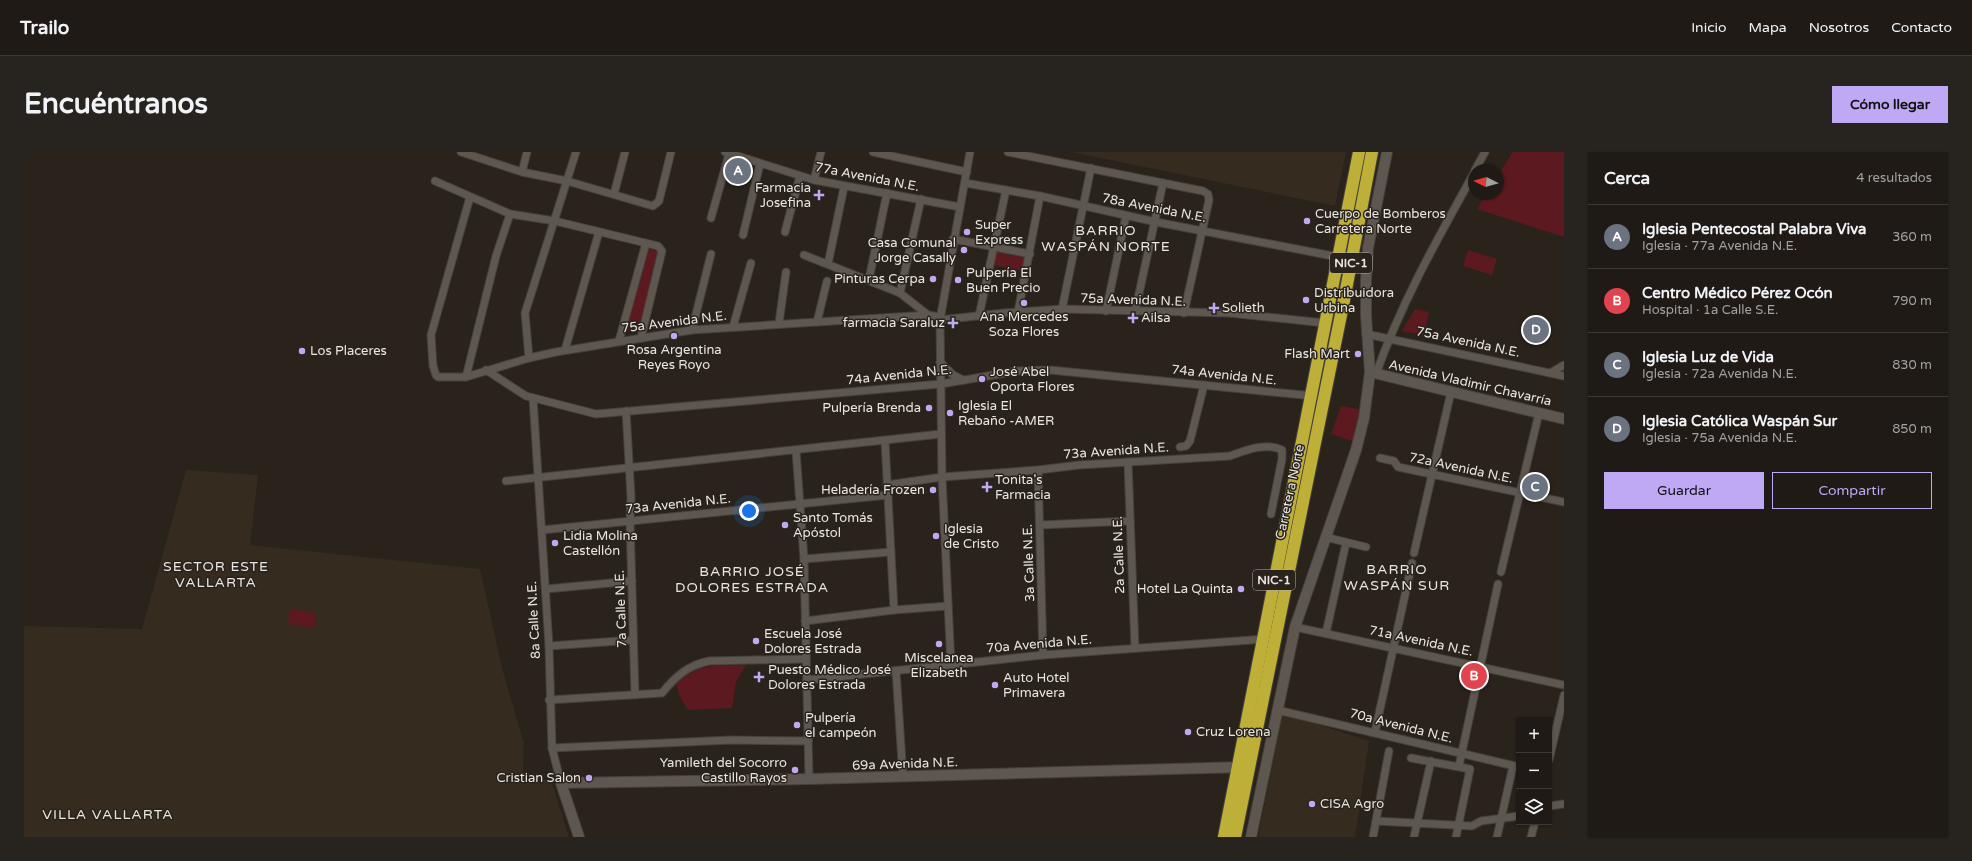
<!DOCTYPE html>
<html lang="es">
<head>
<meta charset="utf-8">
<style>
  body { margin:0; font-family:"Varela Round",sans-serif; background:#27231e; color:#f1f3f6 }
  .controls { position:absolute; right:12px; bottom:12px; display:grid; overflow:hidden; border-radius:0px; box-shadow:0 1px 3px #0004 }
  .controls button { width:36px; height:36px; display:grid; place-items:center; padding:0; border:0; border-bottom:1px solid #3c3834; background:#1f1a15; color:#f1f3f6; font:20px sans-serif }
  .compass { position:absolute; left:1444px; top:12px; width:36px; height:36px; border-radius:50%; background:#1f1a15; box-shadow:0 1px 3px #0004; rotate:276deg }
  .you { position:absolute; left:725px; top:359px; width:14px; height:14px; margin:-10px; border:3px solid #fff; border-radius:50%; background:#1a73e8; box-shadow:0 0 0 6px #1a73e833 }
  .badge { display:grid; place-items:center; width:26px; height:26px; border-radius:50%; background:#bfa9f4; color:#fff; font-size:13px; font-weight:700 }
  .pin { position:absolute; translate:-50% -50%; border:2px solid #fff; box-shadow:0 1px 4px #0006 }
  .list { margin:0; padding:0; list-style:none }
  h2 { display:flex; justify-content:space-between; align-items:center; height:52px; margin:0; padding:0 16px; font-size:17px }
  h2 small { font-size:13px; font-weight:400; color:#a1a1a0 }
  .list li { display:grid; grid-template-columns:26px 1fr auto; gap:12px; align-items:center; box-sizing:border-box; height:64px; padding:0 16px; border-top:1px solid #3c3834 }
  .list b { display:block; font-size:15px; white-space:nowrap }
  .list p { margin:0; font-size:13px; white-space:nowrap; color:#a1a1a0 }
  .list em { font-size:13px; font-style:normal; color:#a1a1a0 }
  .actions { display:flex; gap:8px; padding:12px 16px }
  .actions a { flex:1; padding:9px 0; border:1px solid #bfa9f4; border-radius:0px; text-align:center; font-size:14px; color:#bfa9f4 }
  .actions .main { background:#bfa9f4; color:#111 }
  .icon { flex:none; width:22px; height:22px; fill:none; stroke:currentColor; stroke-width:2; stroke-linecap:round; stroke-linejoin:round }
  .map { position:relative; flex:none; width:1540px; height:685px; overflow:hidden; border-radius:0px }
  header { display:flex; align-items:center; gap:24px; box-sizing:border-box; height:56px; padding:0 20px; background:#1f1a15; border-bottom:1px solid #3c3834 }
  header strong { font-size:19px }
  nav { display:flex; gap:22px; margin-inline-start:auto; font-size:14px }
  .intro { display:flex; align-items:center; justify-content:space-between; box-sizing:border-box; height:96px; padding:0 24px }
  h1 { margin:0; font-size:28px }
  .button { padding:10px 18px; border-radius:0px; background:#bfa9f4; color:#111; font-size:14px; font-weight:700 }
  main { display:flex; gap:24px; padding:0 24px }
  aside { flex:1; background:#1f1a15; border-radius:0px; box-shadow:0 1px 3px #0004 }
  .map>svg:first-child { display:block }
</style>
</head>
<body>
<header>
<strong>Trailo</strong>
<nav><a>Inicio</a><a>Mapa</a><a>Nosotros</a><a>Contacto</a></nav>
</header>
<div class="intro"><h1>Encuéntranos</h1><a class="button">Cómo llegar</a></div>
<main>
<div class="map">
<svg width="1540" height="685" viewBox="0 0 1540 685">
  <rect width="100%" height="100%" fill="#29231c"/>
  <g fill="#352b1f">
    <path d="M 1047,0 L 1322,0 L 1311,54 Z"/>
    <path d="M 162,318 L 234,323 L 226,393 L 456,417 L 478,516 L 500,592 L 499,619 L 504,628 L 527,628 L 545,685 L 0,685 L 0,474 L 118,477 Z"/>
    <path d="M 1259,561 L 1345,589 L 1331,685 L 1234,685 Z"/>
  </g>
  <g fill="#5c191f">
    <path d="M 1489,0 L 1540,0 L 1540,85 L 1453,57 L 1462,42 L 1474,42 L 1474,23 Z"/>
    <path d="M 621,91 L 642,96 L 621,175 L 594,181 Z"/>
    <path d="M 973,97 L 1002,103 L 999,119 L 970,113 Z"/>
    <path d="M 1444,98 L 1473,107 L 1468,123 L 1439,114 Z"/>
    <path d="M 1391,157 L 1405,160 L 1400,183 L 1378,179 Z"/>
    <path d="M 1317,254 L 1341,258 L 1334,291 L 1307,282 Z"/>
    <path d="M 266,457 L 292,461 L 290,476 L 264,472 Z"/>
    <path d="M 722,513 L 712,530 L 708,556 L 664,558 L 656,545 L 652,532 C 677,510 691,514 722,513 Z"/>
  </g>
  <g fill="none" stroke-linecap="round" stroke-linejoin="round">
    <defs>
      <g id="street">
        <path d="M 437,0 L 498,20 L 543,29 L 629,54 L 635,49 L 647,0"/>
        <path d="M 701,0 L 790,28 L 936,55"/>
        <path d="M 849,0 L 943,20"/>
        <path d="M 984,0 L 1179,39 L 1184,42 L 1185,48 L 1160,161"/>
        <path d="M 1451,18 L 1461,0"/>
        <path d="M 498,20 L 503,0"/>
        <path d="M 790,28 L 797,0"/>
        <path d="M 411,29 L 486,62 L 531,69 L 634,94 L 638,99 L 617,186"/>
        <path d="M 941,31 L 1016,44 L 1132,70 L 1314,105"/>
        <path d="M 590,42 L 601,0"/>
        <path d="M 446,45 L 407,183 L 409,214 L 412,223 L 414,225 L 442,225 L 505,206 L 532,200 L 668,178 L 904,163"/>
        <path d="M 687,66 L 705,2"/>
        <path d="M 761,80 L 776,24"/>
        <path d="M 719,83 L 736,12"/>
        <path d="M 929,87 L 1006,102"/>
        <path d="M 780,103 L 876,141 L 904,163 L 916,165"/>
        <path d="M 804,112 L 820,35"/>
        <path d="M 845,127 L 863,41"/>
        <path d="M 876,141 L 897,47"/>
        <path d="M 1038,157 L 1067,16"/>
        <path d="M 1082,159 L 1102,64"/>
        <path d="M 994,160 L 1016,44"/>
        <path d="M 1111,160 L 1139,31"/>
        <path d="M 955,164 L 982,38"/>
        <path d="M 916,168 L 980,161 L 1038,157 L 1205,161 L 1301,171"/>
        <path d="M 793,170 L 803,129"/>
        <path d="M 755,171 L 762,120"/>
        <path d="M 709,175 L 727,111"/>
        <path d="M 668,178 L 687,102"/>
        <path d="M 1342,182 L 1540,224"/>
        <path d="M 595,189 L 622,91"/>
        <path d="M 541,198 L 575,80"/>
        <path d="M 505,206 L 501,161 L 552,0"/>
        <path d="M 916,210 L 929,223 L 939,228"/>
        <path d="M 462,218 L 502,244 L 572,262 L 917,232 L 993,219 L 1026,218 L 1290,244"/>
        <path d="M 1528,220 L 1540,213"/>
        <path d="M 1352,222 C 1377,151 1414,86 1450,21"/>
        <path d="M 442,225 L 472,104 L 486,62"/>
        <path d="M 509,246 L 525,494 L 528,596 L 537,631"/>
        <path d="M 602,259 L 607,345 L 606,369 L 611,543"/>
        <path d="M 861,289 L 870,458"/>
        <path d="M 1156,295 L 1162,294 L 1166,289 L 1180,233"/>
        <path d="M 772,299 L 780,407 L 785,627"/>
        <path d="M 1356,306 L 1370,309 L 1374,315 L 1540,350"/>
        <path d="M 1104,310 L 1111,496"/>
        <path d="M 1014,318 L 1019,503"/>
        <path d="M 482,329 L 917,282"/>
        <path d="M 863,333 L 918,325 L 1014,318 L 1055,313 L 1206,304 C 1222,298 1242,290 1258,298 L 1258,307 L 1247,362"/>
        <path d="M 1016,373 L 1106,369"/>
        <path d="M 518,378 L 864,343"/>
        <path d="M 1301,385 L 1342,395"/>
        <path d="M 1390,401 L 1427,240"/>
        <path d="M 780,407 L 867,400"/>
        <path d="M 1477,420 L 1515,261"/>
        <path d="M 522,437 L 608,429"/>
        <path d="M 781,469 L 870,458 L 924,454"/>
        <path d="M 1271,475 L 1540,533"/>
        <path d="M 1302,481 L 1322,391"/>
        <path d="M 525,494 L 609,488"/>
        <path d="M 927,513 L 918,325 L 916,168 L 946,0"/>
        <path d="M 872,519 L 879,625"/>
        <path d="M 783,528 L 1019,503 L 1241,487"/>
        <path d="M 525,548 L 638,541 C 651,525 664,513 685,509 L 782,507"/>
        <path d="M 1253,558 L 1495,615"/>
        <path d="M 1351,580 L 1388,411"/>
        <path d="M 528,596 L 707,588 L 784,589"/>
        <path d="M 1387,606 L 1446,617 L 1432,685"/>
        <path d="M 1525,608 L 1540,543"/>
        <path d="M 1435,614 L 1474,432"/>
        <path d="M 1525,654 L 1540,652"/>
        <path d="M 1352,669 L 1448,674 L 1457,669 L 1495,664"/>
        <path d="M 1349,685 L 1365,599"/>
        <path d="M 1390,685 L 1407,609"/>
        <path d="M 1473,685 L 1489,614"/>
        <path d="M 1507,685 L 1511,670"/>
      </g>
      <g id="secondary">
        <path d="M 1346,220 L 1540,267"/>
        <path d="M 555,685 L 537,631 L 785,627 L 1220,615"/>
        <path d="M 1227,685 L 1271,475 L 1332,298 L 1340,266 L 1346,220 L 1342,164 L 1342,128 L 1344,96 L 1363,0"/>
      </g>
      <g id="highway">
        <path d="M 1200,685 L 1335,0"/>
        <path d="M 1211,685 L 1321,143 L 1348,0"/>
      </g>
    </defs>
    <use href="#street" stroke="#45403b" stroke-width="9"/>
    <use href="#secondary" stroke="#45403b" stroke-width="12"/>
    <use href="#highway" stroke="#45403b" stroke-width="14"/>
    <use href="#street" stroke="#5d574f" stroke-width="7"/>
    <use href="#secondary" stroke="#5d574f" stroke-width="10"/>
    <use href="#highway" stroke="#beaf39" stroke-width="12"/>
  </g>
  <g fill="#bfa9f4" stroke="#29231c" stroke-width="1.5">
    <path d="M793 37h4v4h4v4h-4v4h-4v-4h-4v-4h4z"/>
    <circle cx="1283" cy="69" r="4"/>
    <circle cx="943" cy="80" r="4"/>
    <circle cx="940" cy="98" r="4"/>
    <circle cx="909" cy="127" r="4"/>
    <circle cx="934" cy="128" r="4"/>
    <circle cx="1282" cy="148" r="4"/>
    <circle cx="1000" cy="151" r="4"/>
    <path d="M1188 150h4v4h4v4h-4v4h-4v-4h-4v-4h4z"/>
    <path d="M1107 160h4v4h4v4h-4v4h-4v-4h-4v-4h4z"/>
    <path d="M927 165h4v4h4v4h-4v4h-4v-4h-4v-4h4z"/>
    <circle cx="650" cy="184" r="4"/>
    <circle cx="278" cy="199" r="4"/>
    <circle cx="1334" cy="202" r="4"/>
    <circle cx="958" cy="227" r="4"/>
    <circle cx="905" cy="256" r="4"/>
    <circle cx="926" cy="261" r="4"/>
    <path d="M961 329h4v4h4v4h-4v4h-4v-4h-4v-4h4z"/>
    <circle cx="909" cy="338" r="4"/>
    <circle cx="761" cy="373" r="4"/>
    <circle cx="912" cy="384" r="4"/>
    <circle cx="531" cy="391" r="4"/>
    <circle cx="1217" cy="437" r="4"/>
    <circle cx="732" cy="489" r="4"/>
    <circle cx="915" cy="492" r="4"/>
    <path d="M733 519h4v4h4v4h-4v4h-4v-4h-4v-4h4z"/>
    <circle cx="971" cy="533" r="4"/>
    <circle cx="773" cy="573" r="4"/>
    <circle cx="1164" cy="580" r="4"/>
    <circle cx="771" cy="618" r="4"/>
    <circle cx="565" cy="626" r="4"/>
    <circle cx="1288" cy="652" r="4"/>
  </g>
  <g text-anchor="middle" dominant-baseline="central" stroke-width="3" stroke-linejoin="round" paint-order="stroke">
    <g fill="#29231c" stroke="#afaca6" stroke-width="1">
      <rect x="1306" y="101" width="42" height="20" rx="3"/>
      <rect x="1229" y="418" width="42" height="20" rx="3"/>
    </g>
    <g font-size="12" font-weight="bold" fill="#e9e6e1">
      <text x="1327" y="111">NIC-1</text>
      <text x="1250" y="428">NIC-1</text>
    </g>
    <g font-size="13" fill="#e9e6e1" stroke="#29231c">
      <text transform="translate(843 25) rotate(11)">77a Avenida N.E.</text>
      <text transform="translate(1130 56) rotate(11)">78a Avenida N.E.</text>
      <text transform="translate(1109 148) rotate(2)">75a Avenida N.E.</text>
      <text transform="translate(650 170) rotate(-7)">75a Avenida N.E.</text>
      <text transform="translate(1444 190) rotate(12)">75a Avenida N.E.</text>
      <text transform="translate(875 223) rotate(-6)">74a Avenida N.E.</text>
      <text transform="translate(1200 223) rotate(6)">74a Avenida N.E.</text>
      <text transform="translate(1446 231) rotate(13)">Avenida Vladimir Chavarría</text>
      <text transform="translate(1092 299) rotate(-4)">73a Avenida N.E.</text>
      <text transform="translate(1437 316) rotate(12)">72a Avenida N.E.</text>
      <text transform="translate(1266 340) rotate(-78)">Carretera Norte</text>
      <text transform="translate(654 352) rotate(-6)">73a Avenida N.E.</text>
      <text transform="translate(1095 403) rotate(-92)">2a Calle N.E.</text>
      <text transform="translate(1005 411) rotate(-92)">3a Calle N.E.</text>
      <text transform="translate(597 457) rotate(-92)">7a Calle N.E.</text>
      <text transform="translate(510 468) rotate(-93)">8a Calle N.E.</text>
      <text transform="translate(1397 489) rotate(12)">71a Avenida N.E.</text>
      <text transform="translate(1015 492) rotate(-5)">70a Avenida N.E.</text>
      <text transform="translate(1377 574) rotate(14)">70a Avenida N.E.</text>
      <text transform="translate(881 612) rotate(-2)">69a Avenida N.E.</text>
    </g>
    <g font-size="13" fill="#e9e6e1" stroke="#29231c" text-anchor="start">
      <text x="787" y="36" text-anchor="end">Farmacia<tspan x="787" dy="15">Josefina</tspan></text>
      <text x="1291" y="62">Cuerpo de Bomberos<tspan x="1291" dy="15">Carretera Norte</tspan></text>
      <text x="951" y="73">Super<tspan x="951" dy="15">Express</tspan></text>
      <text x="932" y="91" text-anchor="end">Casa Comunal<tspan x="932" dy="15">Jorge Casally</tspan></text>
      <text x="942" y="121">Pulpería El<tspan x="942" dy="15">Buen Precio</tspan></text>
      <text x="901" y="127" text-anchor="end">Pinturas Cerpa</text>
      <text x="1290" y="141">Distribuidora<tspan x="1290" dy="15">Urbina</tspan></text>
      <text x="1198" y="156">Solieth</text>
      <text x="1000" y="165" text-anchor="middle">Ana Mercedes<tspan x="1000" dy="15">Soza Flores</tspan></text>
      <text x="1117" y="166">Ailsa</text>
      <text x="921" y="171" text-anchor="end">farmacia Saraluz</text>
      <text x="650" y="198" text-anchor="middle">Rosa Argentina<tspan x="650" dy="15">Reyes Royo</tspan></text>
      <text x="286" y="199">Los Placeres</text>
      <text x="1326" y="202" text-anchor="end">Flash Mart</text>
      <text x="966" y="220">José Abel<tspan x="966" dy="15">Oporta Flores</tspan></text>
      <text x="934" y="254">Iglesia El<tspan x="934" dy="15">Rebaño -AMER</tspan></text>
      <text x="897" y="256" text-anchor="end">Pulpería Brenda</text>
      <text x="971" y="328">Tonita's<tspan x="971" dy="15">Farmacia</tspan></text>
      <text x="901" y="338" text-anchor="end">Heladería Frozen</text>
      <text x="769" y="366">Santo Tomás<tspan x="769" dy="15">Apóstol</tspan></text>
      <text x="920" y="377">Iglesia<tspan x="920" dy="15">de Cristo</tspan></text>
      <text x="539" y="384">Lidia Molina<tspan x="539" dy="15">Castellón</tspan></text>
      <text x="1209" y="437" text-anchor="end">Hotel La Quinta</text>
      <text x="740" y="482">Escuela José<tspan x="740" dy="15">Dolores Estrada</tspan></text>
      <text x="915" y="506" text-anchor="middle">Miscelanea<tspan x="915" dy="15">Elizabeth</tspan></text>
      <text x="744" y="518">Puesto Médico José<tspan x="744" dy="15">Dolores Estrada</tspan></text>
      <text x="979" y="526">Auto Hotel<tspan x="979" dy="15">Primavera</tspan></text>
      <text x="781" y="566">Pulpería<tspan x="781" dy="15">el campeón</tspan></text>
      <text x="1172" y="580">Cruz Lorena</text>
      <text x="763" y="611" text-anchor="end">Yamileth del Socorro<tspan x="763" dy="15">Castillo Rayos</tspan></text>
      <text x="557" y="626" text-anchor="end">Cristian Salon</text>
      <text x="1296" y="652">CISA Agro</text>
    </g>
    <g font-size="14" letter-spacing="1" fill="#e9e6e1" stroke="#29231c">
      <text x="1082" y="78">BARRIO<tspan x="1082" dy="16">WASPÁN NORTE</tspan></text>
      <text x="192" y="414">SECTOR ESTE<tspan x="192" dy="16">VALLARTA</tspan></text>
      <text x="1373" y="417">BARRIO<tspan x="1373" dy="16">WASPÁN SUR</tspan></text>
      <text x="728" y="419">BARRIO JOSÉ<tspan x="728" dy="16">DOLORES ESTRADA</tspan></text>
      <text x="84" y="662">VILLA VALLARTA</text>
    </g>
  </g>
</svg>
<div class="controls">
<button>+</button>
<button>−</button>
<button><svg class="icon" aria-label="layers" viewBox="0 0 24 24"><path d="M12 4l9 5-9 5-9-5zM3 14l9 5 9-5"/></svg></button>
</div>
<svg class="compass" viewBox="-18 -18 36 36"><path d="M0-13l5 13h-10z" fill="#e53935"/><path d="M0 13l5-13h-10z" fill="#a1a1a0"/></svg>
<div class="you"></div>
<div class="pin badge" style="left:714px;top:19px;background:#6b7280">A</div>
<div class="pin badge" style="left:1450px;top:524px;background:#e0444e">B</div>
<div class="pin badge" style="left:1511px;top:335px;background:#6b7280">C</div>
<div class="pin badge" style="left:1512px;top:178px;background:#6b7280">D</div>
</div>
<aside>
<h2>Cerca<small>4 resultados</small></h2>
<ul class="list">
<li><span class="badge" style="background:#6b7280">A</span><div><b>Iglesia Pentecostal Palabra Viva</b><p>Iglesia · 77a Avenida N.E.</p></div><em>360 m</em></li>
<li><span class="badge" style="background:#e0444e">B</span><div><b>Centro Médico Pérez Ocón</b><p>Hospital · 1a Calle S.E.</p></div><em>790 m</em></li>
<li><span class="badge" style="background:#6b7280">C</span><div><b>Iglesia Luz de Vida</b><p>Iglesia · 72a Avenida N.E.</p></div><em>830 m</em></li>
<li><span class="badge" style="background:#6b7280">D</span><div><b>Iglesia Católica Waspán Sur</b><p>Iglesia · 75a Avenida N.E.</p></div><em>850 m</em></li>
</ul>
<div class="actions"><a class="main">Guardar</a><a>Compartir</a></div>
</aside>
</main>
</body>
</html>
